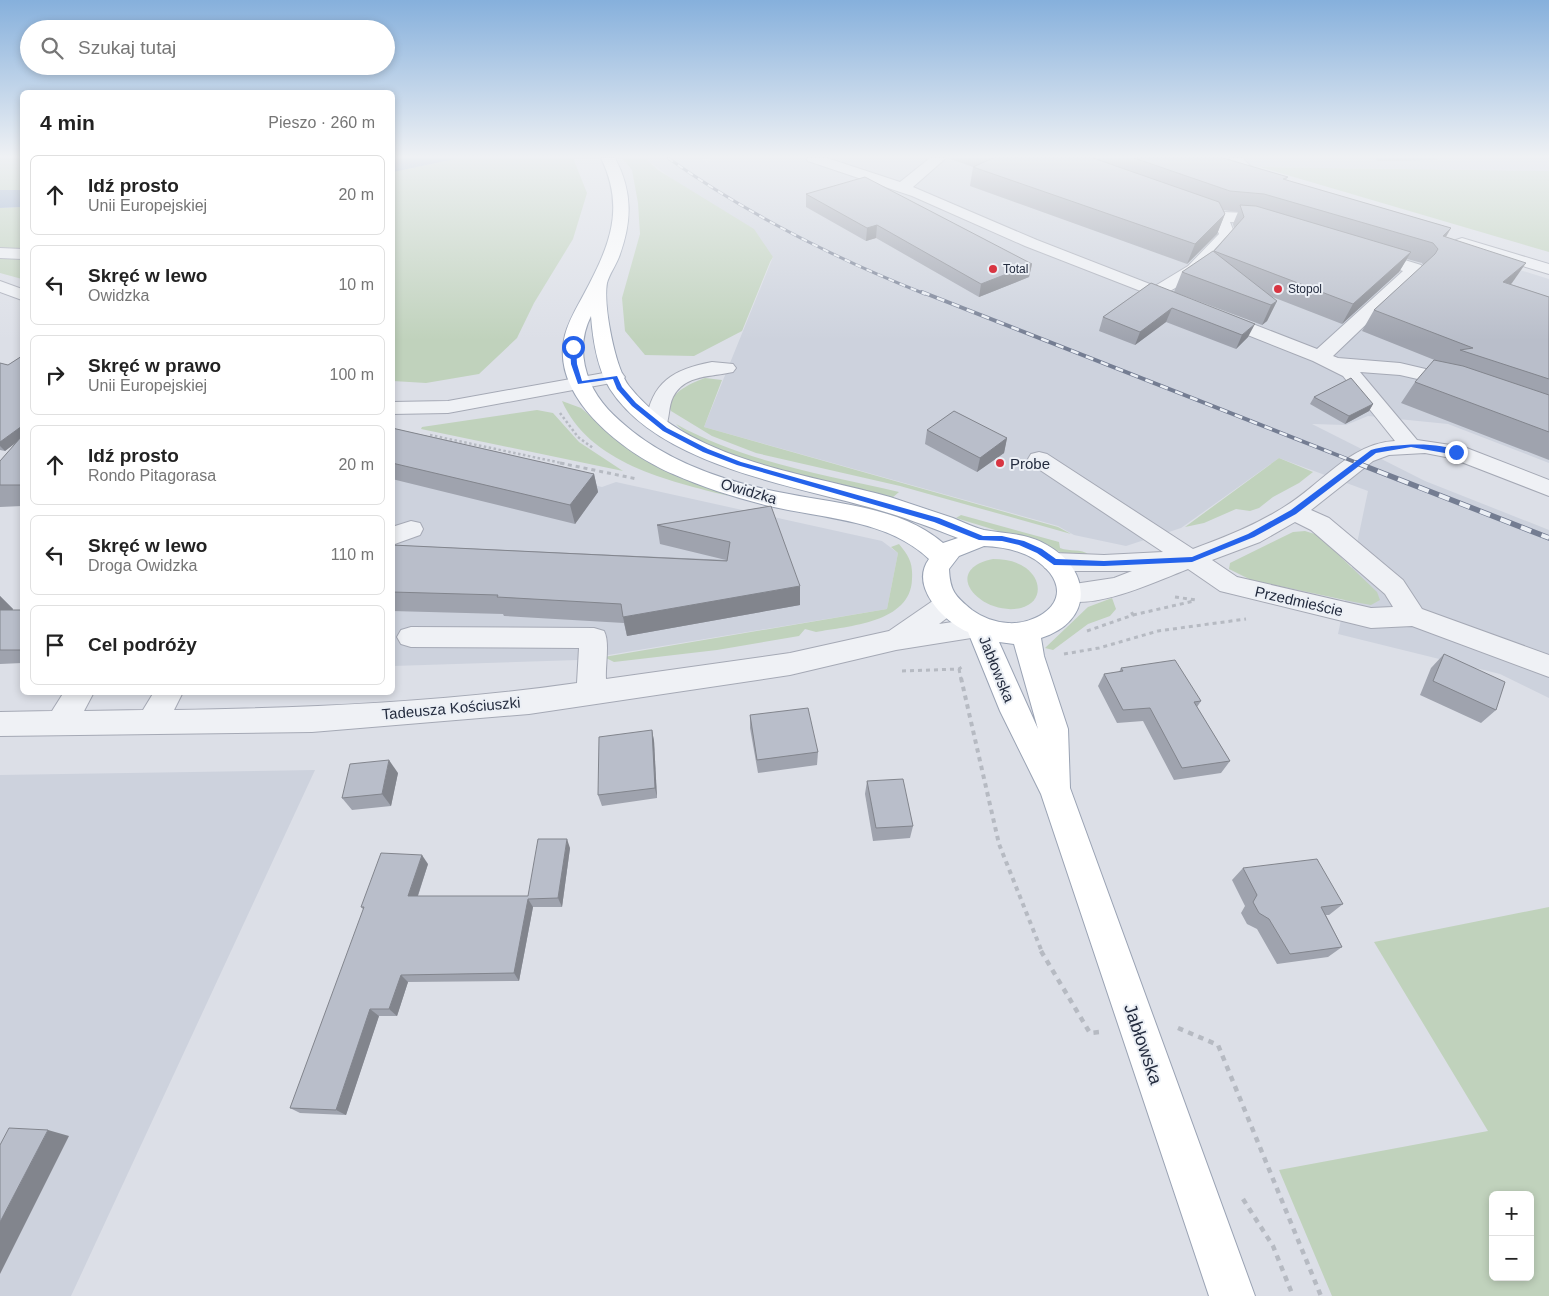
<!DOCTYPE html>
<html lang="pl">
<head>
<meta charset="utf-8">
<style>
  body { margin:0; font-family:Helvetica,sans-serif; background:#f6f6f6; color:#222 }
  .controls { position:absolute; right:15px; bottom:15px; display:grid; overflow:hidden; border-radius:8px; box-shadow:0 2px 8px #0003 }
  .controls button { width:45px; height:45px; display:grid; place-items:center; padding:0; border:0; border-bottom:1px solid #e0e0e0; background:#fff; color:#222; font:25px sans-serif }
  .stop { position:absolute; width:15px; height:15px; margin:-11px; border:4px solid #2563eb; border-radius:50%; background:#fff }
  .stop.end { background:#2563eb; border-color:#fff; box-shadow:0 1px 5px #0008 }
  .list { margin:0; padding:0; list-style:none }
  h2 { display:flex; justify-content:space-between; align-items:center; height:65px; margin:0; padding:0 20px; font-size:21px }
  h2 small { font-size:16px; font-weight:400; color:#767676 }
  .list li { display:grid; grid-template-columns:32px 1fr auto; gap:15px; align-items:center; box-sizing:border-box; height:80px; margin:0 10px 10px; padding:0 10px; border:1px solid #e0e0e0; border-radius:8px }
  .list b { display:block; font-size:19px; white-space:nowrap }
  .list p { margin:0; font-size:16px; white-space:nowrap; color:#767676 }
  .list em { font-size:16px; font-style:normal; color:#767676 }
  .icon { flex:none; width:28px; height:28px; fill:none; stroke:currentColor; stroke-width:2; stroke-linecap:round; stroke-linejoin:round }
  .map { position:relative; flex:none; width:1549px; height:1296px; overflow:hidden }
  .search { position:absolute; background:#fff; box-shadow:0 2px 8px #0003; left:20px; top:20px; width:375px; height:55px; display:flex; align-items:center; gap:12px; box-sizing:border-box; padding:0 18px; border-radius:28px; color:#767676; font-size:19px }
  .panel { position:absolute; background:#fff; box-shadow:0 2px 8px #0003; left:20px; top:90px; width:375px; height:605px; border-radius:8px }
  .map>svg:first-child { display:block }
</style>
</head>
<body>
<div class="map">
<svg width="1549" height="1296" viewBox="0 0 1549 1296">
  <rect width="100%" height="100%" fill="#dcdfe7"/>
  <g fill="#cdd2dd">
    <path d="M 645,158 L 700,158 L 707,163 L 711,158 L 1156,158 L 1549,279 L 1549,463 L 1448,424 L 1368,416 L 1346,425 L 1312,424 L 1425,481 L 1549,530 L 1549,698 L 1500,674 L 1338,634 L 1368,491 L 1279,458 L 1181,528 L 1126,546 L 1074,535 L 1058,526 L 704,427 L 773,257 Z"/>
    <path d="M 1181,158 L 1549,158 L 1549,171 L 1210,166 Z"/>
    <path d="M 393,440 L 602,487 L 616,482 L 882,541 L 898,553 L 887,609 L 578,660 L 393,666 Z"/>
    <path d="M 315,770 L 71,1296 L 0,1296 L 0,775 Z"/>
  </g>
  <g fill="#c0d2bc" fill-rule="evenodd">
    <rect x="0" y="158" width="22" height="32"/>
    <path d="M 460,158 L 573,158 L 587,193 L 573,239 L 534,303 L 517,338 L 479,374 L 426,383 L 393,381 L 392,172 Z"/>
    <path d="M 622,158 L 645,158 L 658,170 L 754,229 L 773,257 L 770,262 L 742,331 L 694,356 L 645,355 L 625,331 L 622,298 L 640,234 L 638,203 L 632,170 Z"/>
    <path d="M 1260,167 L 1549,171 L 1549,252 Z"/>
    <path d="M 22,207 L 22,279 L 0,273 L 0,208 Z"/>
    <path d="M 705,378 L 722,380 L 704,427 L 1058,527 L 1071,534 L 900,486 L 756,453 L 712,436 L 671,411 C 664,395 693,382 705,378 Z"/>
    <path d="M 562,401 L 581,408 L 619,441 L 671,473 L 729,496 C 668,481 589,463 562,401 Z"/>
    <path d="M 537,410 L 553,413 L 579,442 L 623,471 L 421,429 L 422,427 Z"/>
    <path d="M 676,424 C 744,462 823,474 899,492 L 892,498 C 842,485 708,460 676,424 Z"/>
    <path d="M 1279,458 L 1313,472 L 1299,483 L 1273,497 L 1259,508 L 1250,511 L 1236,509 L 1204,523 L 1185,527 Z"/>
    <path d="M 961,515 L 1059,542 L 1060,548 C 1070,552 1081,548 1089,555 L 1067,555 L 1041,544 L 956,518 Z"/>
    <path d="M 1305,531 L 1318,535 L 1377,592 L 1380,600 L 1371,605 L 1354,602 L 1251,580 L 1229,569 L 1230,563 L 1293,532 Z"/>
    <path d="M 899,544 C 909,556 913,563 912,579 C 911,623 848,626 816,632 L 805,629 L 799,636 L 717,650 L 614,662 L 604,657 L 887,609 L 898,553 L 891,547 Z"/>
    <path d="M 993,559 C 1005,559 1016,561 1026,568 C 1042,580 1043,602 1021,608 C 981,617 939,570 993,559 Z"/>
    <path d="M 1112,598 L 1116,609 L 1110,616 L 1088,624 L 1053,650 L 1045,648 L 1088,607 Z"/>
    <path d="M 1549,907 L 1549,1296 L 1332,1296 L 1279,1170 L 1488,1131 L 1374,942 ZM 1493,1195 L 1530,1195 L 1530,1277 L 1493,1277 Z"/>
  </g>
  <g fill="#93aacb">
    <path d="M 403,158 L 460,158 L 393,172 L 393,160 Z"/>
    <path d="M 0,190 L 22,190 L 22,207 L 0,208 Z"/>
  </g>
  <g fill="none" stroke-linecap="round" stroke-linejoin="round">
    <defs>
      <g id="minor">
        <path d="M 806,158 L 827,158 L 900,182 L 930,158 L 946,158 L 913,187 L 1037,240 L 1155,286 L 1188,266 L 1219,234 L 1213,220 L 1198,211 L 1201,208 L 1206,206 L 1222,212 L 1249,213 L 1279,222 L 1281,225 L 1273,230 L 1248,223 L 1230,222 L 1235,235 L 1233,238 L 1200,274 L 1170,291 L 1185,297 L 1188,301 L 1185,305 L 1179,306 L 1025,246 L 912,196 L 808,161 Z"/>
        <path d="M 1229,158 L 1243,158 L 1248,164 L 1277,184 L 1275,187 C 1259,191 1238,170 1229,158 Z"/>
        <path d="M 1462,238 L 1549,264 L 1549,274 L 1456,246 L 1454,243 L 1456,240 Z"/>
        <path d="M 0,248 L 22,249 L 22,259 L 0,258 Z"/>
        <path d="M 1369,249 L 1421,265 L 1424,269 L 1333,356 L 1338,358 L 1400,363 L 1464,378 L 1467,382 L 1464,386 L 1457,388 L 1400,375 L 1360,372 L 1417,440 L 1464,447 L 1549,480 L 1549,496 L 1451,458 L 1425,453 L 1389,455 L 1373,461 L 1311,510 L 1329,518 L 1403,580 L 1422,609 L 1549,655 L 1549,677 L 1412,626 L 1371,628 L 1220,591 L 1188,569 C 1155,582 1096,610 1061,600 L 1057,593 L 1061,586 L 1114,578 L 1132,571 L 1054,571 L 1045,568 L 1041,562 L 1045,556 L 1054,553 L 1104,555 L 1163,552 L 1031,464 L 1028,459 L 1031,454 L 1039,452 L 1047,454 L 1193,549 C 1225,537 1256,525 1284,507 C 1321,485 1350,443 1395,441 L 1343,376 L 1313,361 L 1210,320 L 1207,316 L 1210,312 L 1222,312 L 1317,349 L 1403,271 L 1363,258 L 1361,254 L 1363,250 ZM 1295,522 L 1311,530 L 1385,594 L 1393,607 L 1371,608 L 1237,577 L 1212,560 L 1260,542 Z"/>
        <path d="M 0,281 L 22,289 L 22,300 L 0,292 Z"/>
        <path d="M 712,362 L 733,364 L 736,368 L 733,372 C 712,377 685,374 673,397 C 668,407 670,419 665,428 L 657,429 L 649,428 L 646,423 C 651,382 674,369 712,362 Z"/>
        <path d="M 615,371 L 622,373 L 625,377 L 622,381 L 448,413 L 392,414 L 392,402 L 448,401 Z"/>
        <path d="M 411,521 L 420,523 L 423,529 L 420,535 L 392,545 L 392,527 Z"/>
        <path d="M 946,595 L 955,598 L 959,605 L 955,612 L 939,624 L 980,618 L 990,621 L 993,628 L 990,635 L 896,650 L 790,675 L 529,714 L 312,732 L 0,736 L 0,712 L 52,711 L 64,692 L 94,692 L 84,711 L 143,710 L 154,692 L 183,692 L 174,710 C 309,708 444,702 577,683 L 579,648 L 411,647 L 401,644 L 397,637 L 401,630 L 411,627 L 594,628 L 604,631 C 610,642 605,665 606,679 L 790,653 L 889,631 L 937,598 Z"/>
      </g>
      <path id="major" d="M 601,158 L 615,158 C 633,192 632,222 619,257 C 616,265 609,275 607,283 C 603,305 615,368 629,386 C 688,461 805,473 890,497 C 911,504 932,511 953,518 C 963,522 973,527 984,530 C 1006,534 1027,533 1047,545 C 1093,571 1093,622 1041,638 L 1044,656 L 1068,729 L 1070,788 L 1255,1296 L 1209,1296 L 1041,794 L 1000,711 L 968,632 C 944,622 909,586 929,559 C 888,520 826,519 774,507 C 739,499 705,488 673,474 C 624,453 549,397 565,335 C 569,320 577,307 584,294 C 609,247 626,209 601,158 ZM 591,316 C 593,341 597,368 610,389 C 659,465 791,485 872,508 C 901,516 930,527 958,538 L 943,543 C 903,508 840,504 789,494 C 734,484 676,466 632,431 C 615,417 599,403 590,382 C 581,360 580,338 591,316 ZM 984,546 C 1008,547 1034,553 1050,573 C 1073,604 1034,625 1008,623 C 995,622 983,618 972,610 C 955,596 950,591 949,569 L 959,556 ZM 999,642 L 1014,644 L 1038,729 Z"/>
    </defs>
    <use href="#minor" stroke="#a5a9b5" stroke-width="2"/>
    <use href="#major" stroke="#9aa3b4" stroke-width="2"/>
    <g stroke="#b6bac2" stroke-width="2.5" stroke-dasharray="2.5 2.5" stroke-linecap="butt">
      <path d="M 560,413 L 578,437 L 593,448"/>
      <path d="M 430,435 L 566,464"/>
    </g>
    <g stroke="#b6bac2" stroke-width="3" stroke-dasharray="4 4" stroke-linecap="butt">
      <path d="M 560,463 L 637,479"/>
      <path d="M 1175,597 L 1196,600"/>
      <path d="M 1133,615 L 1194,601"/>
      <path d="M 1087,631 L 1133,615 L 1131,611"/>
      <path d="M 1064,654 L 1099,648 L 1158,631 L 1246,619"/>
      <path d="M 959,669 L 961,679"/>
      <path d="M 902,671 L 959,669 L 962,667"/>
    </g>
    <path stroke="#b6bac2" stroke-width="4" stroke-dasharray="4.5 4.5" stroke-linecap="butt" d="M 961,678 L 999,844 L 1042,952"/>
    <g stroke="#b6bac2" stroke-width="4.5" stroke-dasharray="5.5 5.5" stroke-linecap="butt">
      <path d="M 1041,951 L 1090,1033 L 1100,1032"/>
      <path d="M 1178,1028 L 1218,1045 L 1321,1296"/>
      <path d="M 1243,1199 L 1273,1246 L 1293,1296"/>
    </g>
    <use href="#minor" fill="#eff1f5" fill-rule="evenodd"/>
    <use href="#major" fill="#fff" fill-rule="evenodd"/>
    <defs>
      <path id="rail-far2" d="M 668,158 C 747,214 834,258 925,294"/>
      <path id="rail-far1" d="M 922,292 L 1360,464"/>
      <path id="rail" d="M 1357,463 L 1549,538"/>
    </defs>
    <use href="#rail-far2" stroke="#747d92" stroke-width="3"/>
    <use href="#rail-far1" stroke="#747d92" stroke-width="4"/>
    <use href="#rail" stroke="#747d92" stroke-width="5.5"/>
    <use href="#rail-far2" stroke="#ebeff5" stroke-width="2" stroke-dasharray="6" stroke-linecap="butt"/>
    <use href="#rail-far1" stroke="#ebeff5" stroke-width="2.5" stroke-dasharray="8" stroke-linecap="butt"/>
    <use href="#rail" stroke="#ebeff5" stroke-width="4" stroke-dasharray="11" stroke-linecap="butt"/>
  </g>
  <g fill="#9fa3ae">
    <path d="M 948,158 L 1223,158 L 1288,177 L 1286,180 L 1451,228 L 1446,237 L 1512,283 L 1510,284 L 1549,297 L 1549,460 L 1401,403 L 1415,382 L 1437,361 L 1362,331 L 1374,310 L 1423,265 L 1422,263 L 1407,259 L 1399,272 L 1342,324 L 1270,296 L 1277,301 L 1267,321 L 1262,325 L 1174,292 L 1182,272 L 1213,251 L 1234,228 L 1233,224 L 1238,212 L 1223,210 L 1225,214 L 1217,234 L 1187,264 L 970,186 L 973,167 Z"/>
    <path d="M 1375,158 L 1437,158 L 1436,160 L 1378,161 Z"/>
    <path d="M 806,194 L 1032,264 L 1029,277 L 979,297 L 876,238 L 866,241 L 806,207 Z"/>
    <path d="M 1151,283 L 1248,337 L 1236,349 L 1166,322 L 1135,345 L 1099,331 L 1103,317 Z"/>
    <path d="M 22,356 L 22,506 L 0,507 L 0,461 L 18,441 L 5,451 L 0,450 L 0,363 L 8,365 Z"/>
    <path d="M 1314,397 L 1373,404 L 1369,411 L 1345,424 L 1310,404 Z"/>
    <path d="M 392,428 L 594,474 L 598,492 L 575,524 L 392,479 Z"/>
    <path d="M 927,430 L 1007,438 L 1004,453 L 977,472 L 925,444 Z"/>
    <path d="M 771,506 L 800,605 L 627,636 L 624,623 L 504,616 L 503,614 L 392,611 L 392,545 L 726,560 L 660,544 L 657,525 Z"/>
    <path d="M 0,596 L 13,609 L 13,610 L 22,610 L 22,663 L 0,664 Z"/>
    <path d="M 1444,654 L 1496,710 L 1481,723 L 1420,695 L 1431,668 Z"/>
    <path d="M 1121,668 L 1201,701 L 1197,707 L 1230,761 L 1221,773 L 1174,780 L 1143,721 L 1117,723 L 1098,686 L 1104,674 L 1119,672 Z"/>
    <path d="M 750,715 L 818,752 L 817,765 L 758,773 L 750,728 Z"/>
    <path d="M 652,730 L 654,741 L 657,798 L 602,806 L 598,795 Z"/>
    <path d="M 398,773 L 391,806 L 352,810 L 342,798 Z"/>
    <path d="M 867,781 L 913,826 L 910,838 L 873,841 L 865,794 Z"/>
    <path d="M 570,848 L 562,907 L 533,907 L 519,981 L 408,982 L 397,1016 L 379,1016 L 346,1115 L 300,1113 L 290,1108 L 364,910 L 361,907 L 428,864 L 418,896 L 528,896 Z"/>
    <path d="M 1243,868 L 1343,904 L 1329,915 L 1326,915 L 1342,947 L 1328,957 L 1277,964 L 1257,929 L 1247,924 L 1241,913 L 1245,906 L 1232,880 Z"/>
  </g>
  <g fill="#82858d">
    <path d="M 1225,214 L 1217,234 L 1187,264 L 1195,244 Z"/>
    <path d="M 877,225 L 876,238 L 866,241 L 867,228 Z"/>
    <path d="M 1451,228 L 1439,248 L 1443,236 Z"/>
    <path d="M 1411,252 L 1399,272 L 1342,324 L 1353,304 Z"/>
    <path d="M 1526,263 L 1512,283 L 1489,303 L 1503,282 Z"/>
    <path d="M 1032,264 L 1029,277 L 979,297 L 981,284 Z"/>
    <path d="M 1277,301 L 1267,321 L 1262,325 L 1271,305 Z"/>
    <path d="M 1172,308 L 1166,322 L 1135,345 L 1140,332 Z"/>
    <path d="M 1255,324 L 1248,337 L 1236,349 L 1242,335 Z"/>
    <path d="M 1373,404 L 1369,411 L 1345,424 L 1349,416 Z"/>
    <path d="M 22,426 L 22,438 L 5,451 L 0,446 L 0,442 Z"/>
    <path d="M 1007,438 L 1004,453 L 977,472 L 980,458 Z"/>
    <path d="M 594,474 L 598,492 L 575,524 L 570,505 Z"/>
    <path d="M 800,586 L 800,605 L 627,636 L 623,617 Z"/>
    <path d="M 0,596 L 13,609 L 2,623 L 0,621 Z"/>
    <path d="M 652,730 L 654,741 L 657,798 L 655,788 Z"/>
    <path d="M 389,760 L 398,773 L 391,806 L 382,794 Z"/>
    <path d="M 567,839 L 570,848 L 562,907 L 558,898 Z"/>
    <path d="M 422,855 L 428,864 L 415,904 L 408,896 Z"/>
    <path d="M 528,899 L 533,907 L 519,981 L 514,973 Z"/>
    <path d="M 401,975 L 408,982 L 397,1016 L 389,1009 Z"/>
    <path d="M 370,1009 L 379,1016 L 346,1115 L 336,1110 Z"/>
    <path d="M 48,1130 L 69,1136 L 0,1274 L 0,1222 Z"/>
  </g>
  <g fill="#b9beca" stroke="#82858d">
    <path d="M 993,158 L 1093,158 L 1219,202 L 1225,214 L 1195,244 L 973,167 Z"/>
    <path d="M 1134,158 L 1223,158 L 1288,177 L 1283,179 L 1451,228 L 1443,236 L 1526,263 L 1503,282 L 1549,297 L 1549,379 L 1460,350 L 1473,348 L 1374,310 L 1435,254 L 1438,249 L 1433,243 L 1264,194 L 1230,191 Z"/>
    <path d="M 865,177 L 1032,264 L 981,284 L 877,225 L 867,228 L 806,194 Z"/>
    <path d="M 1240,205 L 1256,206 L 1411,252 L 1353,304 L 1214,251 L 1244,217 Z"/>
    <path d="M 1213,251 L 1277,301 L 1271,305 L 1182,272 Z"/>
    <path d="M 1151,283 L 1255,324 L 1242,335 L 1172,308 L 1140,332 L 1103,317 Z"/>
    <path d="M 22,356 L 22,426 L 0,442 L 0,363 L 8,365 Z"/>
    <path d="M 1434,360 L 1463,366 L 1549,395 L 1549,432 L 1415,382 Z"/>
    <path d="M 1351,378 L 1373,404 L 1349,416 L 1314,397 Z"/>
    <path d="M 954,411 L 1007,438 L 980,458 L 927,430 Z"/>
    <path d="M 392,428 L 594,474 L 570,505 L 392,463 Z"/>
    <path d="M 21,437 L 22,437 L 22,485 L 0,485 L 0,461 Z"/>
    <path d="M 771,506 L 800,586 L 623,617 L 621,604 L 497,597 L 498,595 L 392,592 L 392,545 L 727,561 L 730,542 L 657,525 Z"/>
    <rect x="0" y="610" width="22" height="40"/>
    <path d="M 1444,654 L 1505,682 L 1496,710 L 1433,681 Z"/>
    <path d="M 1175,660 L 1201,701 L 1194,702 L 1230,761 L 1182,768 L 1150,708 L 1123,710 L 1104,674 L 1123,671 L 1121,668 Z"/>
    <path d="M 808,708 L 818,752 L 757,760 L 750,715 Z"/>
    <path d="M 652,730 L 655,788 L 598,795 L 599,737 Z"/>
    <path d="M 389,760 L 382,794 L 342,798 L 350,764 Z"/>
    <path d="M 903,779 L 913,826 L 876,828 L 867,781 Z"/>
    <path d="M 538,839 L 567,839 L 558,898 L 528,899 L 514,973 L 401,975 L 389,1009 L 370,1009 L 336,1110 L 290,1108 L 364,907 L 361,907 L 381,853 L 422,855 L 408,896 L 528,896 Z"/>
    <path d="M 1317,859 L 1343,904 L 1321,907 L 1342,947 L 1290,954 L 1269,919 L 1259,913 L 1253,902 L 1257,895 L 1243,868 Z"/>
    <path d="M 9,1128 L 48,1130 L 0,1222 L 0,1145 Z"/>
  </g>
  <linearGradient id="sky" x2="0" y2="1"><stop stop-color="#86b0dc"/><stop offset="0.46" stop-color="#eff1f4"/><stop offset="1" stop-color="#eff1f4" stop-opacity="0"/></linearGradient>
  <rect width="1549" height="340" fill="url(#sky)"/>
  <path fill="#2563eb" d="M 573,345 L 576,347 L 577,364 L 582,381 L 617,376 L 622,387 L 636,403 L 667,428 L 708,449 L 741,462 L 939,518 L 983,536 L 1002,536 L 1024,541 L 1042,549 L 1056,559 L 1104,561 L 1192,557 L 1248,534 L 1291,510 L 1371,450 C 1392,444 1441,441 1459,452 L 1456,455 L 1411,447 L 1376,453 L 1296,514 L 1254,537 L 1192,562 L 1104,566 L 1054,565 L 1037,553 L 1019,545 L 1002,541 L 979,540 L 934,522 L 737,465 L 703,452 L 663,431 L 632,406 L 617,389 L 613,379 L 578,384 L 571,364 L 570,347 Z"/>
  <g fill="#d83542" stroke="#ebeff5" stroke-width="2">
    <circle cx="993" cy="269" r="5"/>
    <circle cx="1278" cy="289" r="5"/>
    <circle cx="1000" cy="463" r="5"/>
  </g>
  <g text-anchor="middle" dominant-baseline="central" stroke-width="4" stroke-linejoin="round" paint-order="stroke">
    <g font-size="12" fill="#242c3f" stroke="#ebeff5" text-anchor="start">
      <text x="1003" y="269">Total</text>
      <text x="1288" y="289">Stopol</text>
    </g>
    <g font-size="15" fill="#242c3f" stroke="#ebeff5" text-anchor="start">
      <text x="1010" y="463">Probe</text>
    </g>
    <g font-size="15" fill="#242c3f" stroke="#ebeff5">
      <text transform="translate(749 491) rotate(16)">Owidzka</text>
      <text transform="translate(1299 601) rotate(13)">Przedmieście</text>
      <text transform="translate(997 669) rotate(68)">Jabłowska</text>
      <text transform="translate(451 708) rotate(-5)">Tadeusza Kościuszki</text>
    </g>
    <g font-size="18" fill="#242c3f" stroke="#ebeff5">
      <text transform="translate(1143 1044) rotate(71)">Jabłowska</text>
    </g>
  </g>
</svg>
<div class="controls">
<button>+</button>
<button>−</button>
</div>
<div class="stop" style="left:573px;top:347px"></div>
<div class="stop end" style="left:1456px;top:452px"></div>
<div class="search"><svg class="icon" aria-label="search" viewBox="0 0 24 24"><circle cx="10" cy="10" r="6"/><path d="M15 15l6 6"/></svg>Szukaj tutaj</div>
<section class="panel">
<h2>4 min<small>Pieszo · 260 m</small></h2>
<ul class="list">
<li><svg class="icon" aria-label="ahead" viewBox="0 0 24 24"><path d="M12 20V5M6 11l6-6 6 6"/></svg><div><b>Idź prosto</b><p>Unii Europejskiej</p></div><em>20 m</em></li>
<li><svg class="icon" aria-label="left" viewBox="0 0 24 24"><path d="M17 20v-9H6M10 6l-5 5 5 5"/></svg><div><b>Skręć w lewo</b><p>Owidzka</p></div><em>10 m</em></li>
<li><svg class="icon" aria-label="right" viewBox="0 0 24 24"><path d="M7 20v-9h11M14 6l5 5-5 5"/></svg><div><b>Skręć w prawo</b><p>Unii Europejskiej</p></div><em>100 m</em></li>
<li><svg class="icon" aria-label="ahead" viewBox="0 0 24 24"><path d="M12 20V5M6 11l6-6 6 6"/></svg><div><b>Idź prosto</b><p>Rondo Pitagorasa</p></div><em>20 m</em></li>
<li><svg class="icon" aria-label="left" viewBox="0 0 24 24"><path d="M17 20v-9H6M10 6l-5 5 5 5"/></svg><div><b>Skręć w lewo</b><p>Droga Owidzka</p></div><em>110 m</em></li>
<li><svg class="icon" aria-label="arrive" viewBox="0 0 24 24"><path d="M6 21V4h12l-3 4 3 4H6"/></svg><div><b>Cel podróży</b></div></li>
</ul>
</section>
</div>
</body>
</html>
